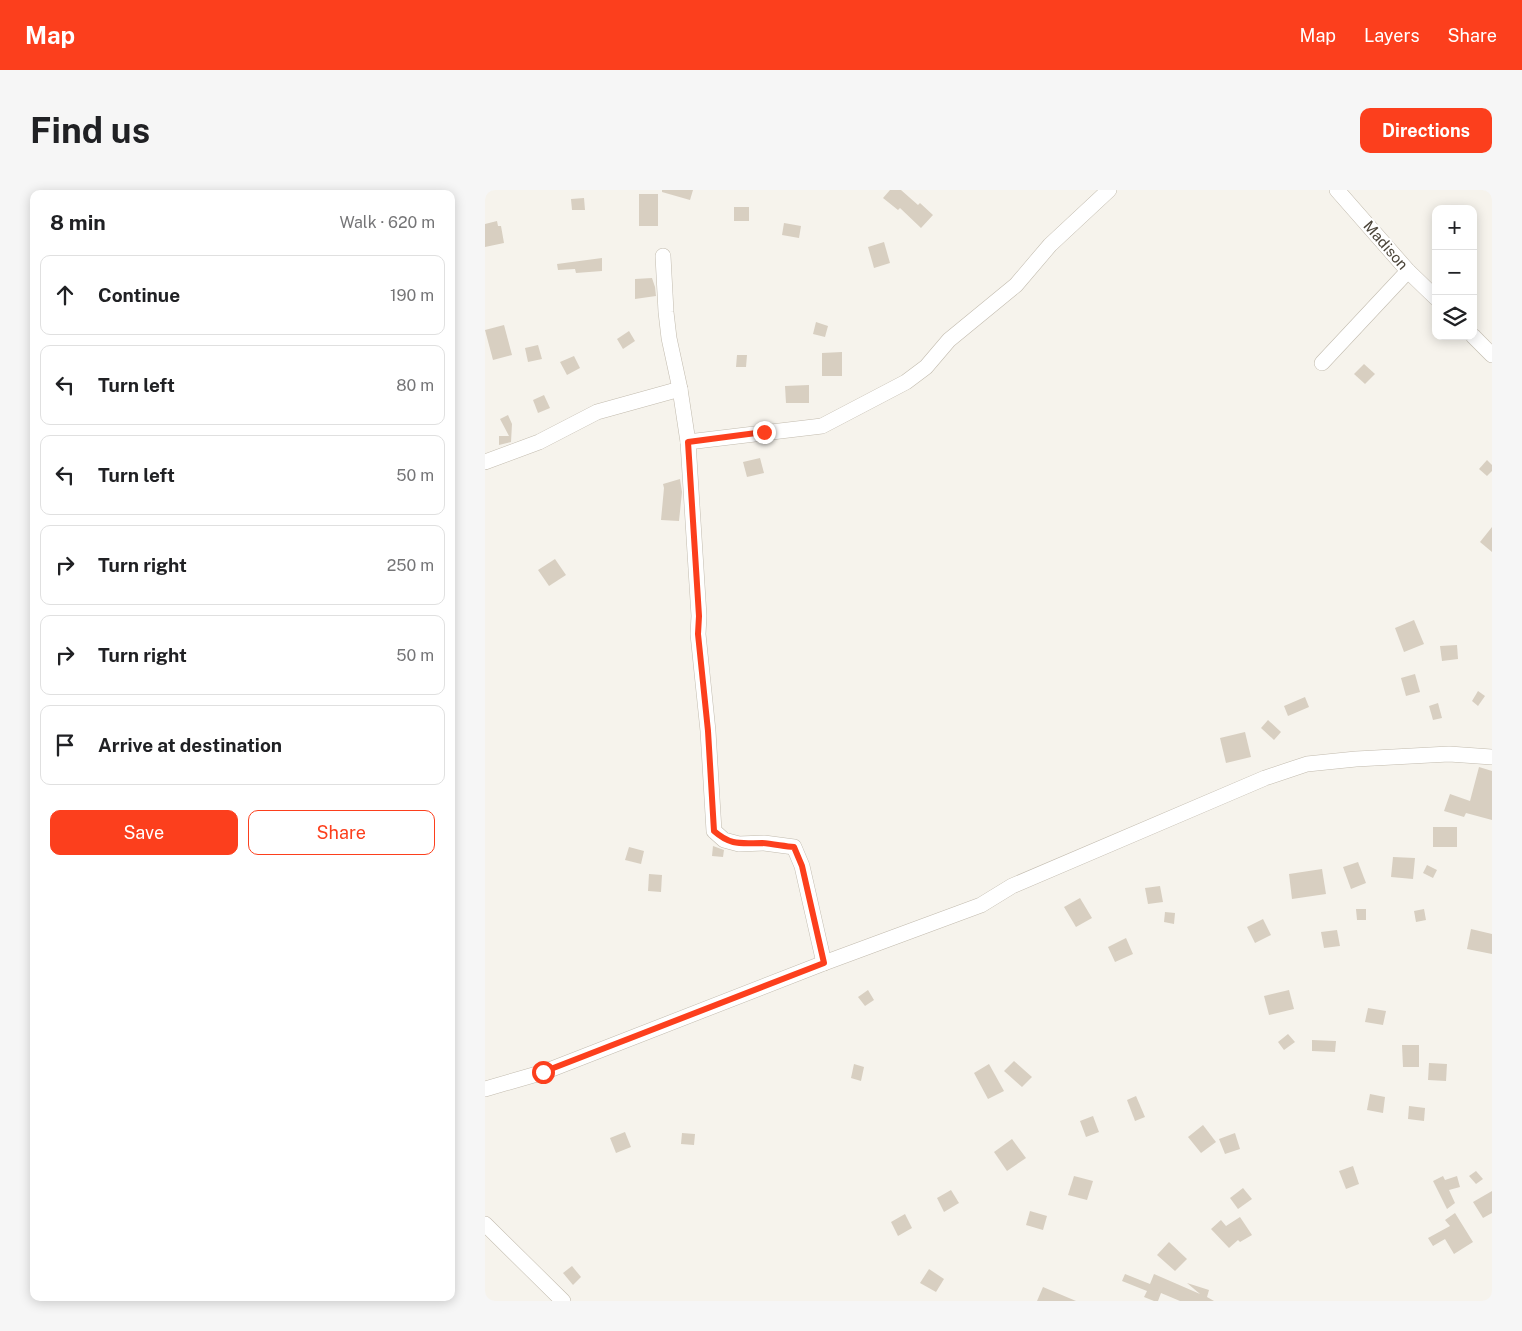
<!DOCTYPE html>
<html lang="en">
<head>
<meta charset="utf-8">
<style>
  body { margin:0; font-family:"Public Sans",sans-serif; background:#f6f6f6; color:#202124 }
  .controls { position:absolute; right:15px; top:15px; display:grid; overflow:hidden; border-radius:10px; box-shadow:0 2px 12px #0003 }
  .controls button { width:45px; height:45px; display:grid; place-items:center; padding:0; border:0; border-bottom:1px solid #e0e0e0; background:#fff; color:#202124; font:25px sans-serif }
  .stop { position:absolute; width:15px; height:15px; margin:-11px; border:4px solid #fc3f1d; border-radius:50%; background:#fff }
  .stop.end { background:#fc3f1d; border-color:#fff; box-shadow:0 1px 5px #0008 }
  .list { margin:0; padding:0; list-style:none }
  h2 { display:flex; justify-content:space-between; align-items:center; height:65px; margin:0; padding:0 20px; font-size:21px }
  h2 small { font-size:16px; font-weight:400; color:#757577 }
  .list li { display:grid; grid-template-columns:32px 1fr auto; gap:15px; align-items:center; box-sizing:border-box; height:80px; margin:0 10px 10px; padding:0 10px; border:1px solid #e0e0e0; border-radius:10px }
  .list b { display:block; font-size:19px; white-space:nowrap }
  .list em { font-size:16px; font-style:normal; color:#757577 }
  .actions { display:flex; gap:10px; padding:15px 20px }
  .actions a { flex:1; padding:11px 0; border:1px solid #fc3f1d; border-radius:10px; text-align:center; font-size:18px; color:#fc3f1d }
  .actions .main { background:#fc3f1d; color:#fff }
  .icon { flex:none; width:28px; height:28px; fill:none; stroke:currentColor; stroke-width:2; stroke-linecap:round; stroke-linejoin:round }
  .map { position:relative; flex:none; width:1007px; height:1111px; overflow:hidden; border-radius:10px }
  header { display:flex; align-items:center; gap:30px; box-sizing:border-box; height:70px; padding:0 25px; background:#fc3f1d; color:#fff }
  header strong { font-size:24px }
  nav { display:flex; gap:28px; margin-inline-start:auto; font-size:18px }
  .intro { display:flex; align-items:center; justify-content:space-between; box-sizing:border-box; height:120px; padding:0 30px }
  h1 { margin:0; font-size:35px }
  .button { padding:12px 22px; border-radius:10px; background:#fc3f1d; color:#fff; font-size:18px; font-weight:700 }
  main { display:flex; gap:30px; padding:0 30px }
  aside { flex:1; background:#fff; border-radius:10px; box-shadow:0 2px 12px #0003 }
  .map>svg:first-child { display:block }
</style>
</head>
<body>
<header>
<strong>Map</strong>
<nav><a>Map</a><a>Layers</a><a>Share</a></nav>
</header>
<div class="intro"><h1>Find us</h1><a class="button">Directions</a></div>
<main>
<aside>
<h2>8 min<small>Walk · 620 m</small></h2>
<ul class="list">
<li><svg class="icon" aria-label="ahead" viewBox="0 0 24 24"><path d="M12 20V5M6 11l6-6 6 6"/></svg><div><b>Continue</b></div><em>190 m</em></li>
<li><svg class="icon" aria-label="left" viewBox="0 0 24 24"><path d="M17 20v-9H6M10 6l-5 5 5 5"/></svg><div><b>Turn left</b></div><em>80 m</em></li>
<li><svg class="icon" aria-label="left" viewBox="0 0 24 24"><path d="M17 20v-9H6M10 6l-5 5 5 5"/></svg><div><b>Turn left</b></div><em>50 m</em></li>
<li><svg class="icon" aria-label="right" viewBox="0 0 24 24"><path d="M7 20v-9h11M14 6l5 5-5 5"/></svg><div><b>Turn right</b></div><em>250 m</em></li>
<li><svg class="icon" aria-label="right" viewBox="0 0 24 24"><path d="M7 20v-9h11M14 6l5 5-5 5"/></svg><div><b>Turn right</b></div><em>50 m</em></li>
<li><svg class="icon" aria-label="arrive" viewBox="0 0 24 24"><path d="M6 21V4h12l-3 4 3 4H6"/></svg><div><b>Arrive at destination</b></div></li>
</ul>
<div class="actions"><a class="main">Save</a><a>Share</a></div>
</aside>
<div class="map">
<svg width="1007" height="1111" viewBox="0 0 1007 1111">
  <rect width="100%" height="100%" fill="#f6f3ec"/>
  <g fill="#d8cfc1">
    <path d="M 177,0 L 208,0 L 205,10 L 177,2 Z"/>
    <path d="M 405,0 L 416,0 L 433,15 L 435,13 L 448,25 L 436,38 L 415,18 L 413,20 L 398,8 Z"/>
    <rect x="154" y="4" width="19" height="32"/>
    <path d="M 99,8 L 100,20 L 87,20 L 86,9 Z"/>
    <rect x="249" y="17" width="15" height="14"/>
    <path d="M 12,31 L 13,36 L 16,36 L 19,53 L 0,57 L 0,34 Z"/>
    <path d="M 299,33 L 316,36 L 314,48 L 297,45 Z"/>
    <path d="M 399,52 L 405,73 L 389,78 L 383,57 Z"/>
    <path d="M 117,68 L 117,81 L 91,83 L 90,79 L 73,80 L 72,74 Z"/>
    <path d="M 167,88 L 170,97 L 171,106 L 150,109 L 150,89 Z"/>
    <path d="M 331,132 L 343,136 L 340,147 L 328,144 Z"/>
    <path d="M 19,135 L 27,165 L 8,170 L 0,140 Z"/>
    <path d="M 144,141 L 150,151 L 138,159 L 132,149 Z"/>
    <path d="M 53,155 L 57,169 L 43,172 L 40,158 Z"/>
    <path d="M 357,162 L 357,186 L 337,186 L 337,163 Z"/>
    <path d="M 252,165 L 262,165 L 261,177 L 251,177 Z"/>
    <path d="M 89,166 L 95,178 L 82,185 L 75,172 Z"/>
    <path d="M 879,174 L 890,184 L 880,194 L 869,184 Z"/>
    <path d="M 324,195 L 324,213 L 301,213 L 300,196 Z"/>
    <path d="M 59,205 L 65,218 L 53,223 L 48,210 Z"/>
    <path d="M 23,225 L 27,234 L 26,252 L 14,255 L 14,246 L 24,246 L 15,229 Z"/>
    <path d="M 275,268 L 279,283 L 262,287 L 258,272 Z"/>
    <path d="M 1002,270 L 1007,275 L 1007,281 L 1002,286 L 994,279 Z"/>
    <path d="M 195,289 L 197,302 L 194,331 L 176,330 L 179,298 L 178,294 Z"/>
    <path d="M 1007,337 L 1007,362 L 995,352 Z"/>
    <path d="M 70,369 L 81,385 L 64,396 L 53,380 Z"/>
    <path d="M 929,430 L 939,454 L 919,462 L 910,438 Z"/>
    <path d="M 972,455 L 973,469 L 957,471 L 955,456 Z"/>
    <path d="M 930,484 L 935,502 L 921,506 L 916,488 Z"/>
    <path d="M 993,501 L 1000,506 L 993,516 L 987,511 Z"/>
    <path d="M 820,507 L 824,517 L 803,526 L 799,516 Z"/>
    <path d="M 953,513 L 957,528 L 948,530 L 944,516 Z"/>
    <path d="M 783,530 L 796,542 L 789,550 L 776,538 Z"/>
    <path d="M 760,542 L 766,567 L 741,573 L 735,548 Z"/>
    <path d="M 994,577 L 1007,581 L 1007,630 L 981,623 L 979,627 L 959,621 L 965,604 L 985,611 Z"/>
    <rect x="948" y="637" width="24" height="20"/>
    <path d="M 228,656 L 239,660 L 238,667 L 227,666 Z"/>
    <path d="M 144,657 L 159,661 L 156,674 L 140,670 Z"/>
    <path d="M 908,667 L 930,668 L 928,689 L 906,687 Z"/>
    <path d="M 873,672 L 881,693 L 866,699 L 858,677 Z"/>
    <path d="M 942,675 L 952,680 L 948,688 L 938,683 Z"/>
    <path d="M 837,679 L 841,704 L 807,709 L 804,684 Z"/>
    <path d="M 164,684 L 177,685 L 176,702 L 163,701 Z"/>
    <path d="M 675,696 L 678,712 L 663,714 L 660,698 Z"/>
    <path d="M 595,708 L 607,728 L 591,737 L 579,717 Z"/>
    <path d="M 871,719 L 881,719 L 881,730 L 872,730 Z"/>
    <path d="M 939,719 L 941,730 L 931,732 L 929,721 Z"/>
    <path d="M 680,722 L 690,723 L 689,734 L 679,732 Z"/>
    <path d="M 778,729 L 786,745 L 770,753 L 762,737 Z"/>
    <path d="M 986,739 L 1007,744 L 1007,764 L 982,759 Z"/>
    <path d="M 852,740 L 855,756 L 839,758 L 836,742 Z"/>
    <path d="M 641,748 L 648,764 L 630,772 L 623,757 Z"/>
    <path d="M 383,800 L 389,810 L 380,816 L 373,807 Z"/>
    <path d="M 804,800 L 809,819 L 784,825 L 779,806 Z"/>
    <path d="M 883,818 L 901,821 L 898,835 L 880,832 Z"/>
    <path d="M 803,844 L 810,852 L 799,860 L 793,852 Z"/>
    <path d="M 827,850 L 851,851 L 850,862 L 827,861 Z"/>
    <path d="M 917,855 L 934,855 L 934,877 L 918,877 Z"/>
    <path d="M 529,871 L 547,887 L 537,897 L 519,881 Z"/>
    <path d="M 944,873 L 962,874 L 961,891 L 943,890 Z"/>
    <path d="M 369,874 L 379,877 L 376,891 L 366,888 Z"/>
    <path d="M 504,874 L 519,901 L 503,909 L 489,883 Z"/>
    <path d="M 885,904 L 900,907 L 898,923 L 882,920 Z"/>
    <path d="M 651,906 L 660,927 L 650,931 L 642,910 Z"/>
    <path d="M 924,916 L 940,918 L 939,931 L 923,929 Z"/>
    <path d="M 608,926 L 614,942 L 601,947 L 595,931 Z"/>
    <path d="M 718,935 L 731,952 L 716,963 L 703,947 Z"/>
    <path d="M 140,942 L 146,957 L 131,963 L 125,948 Z"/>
    <path d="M 197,943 L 210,944 L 209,955 L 196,954 Z"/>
    <path d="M 750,943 L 755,959 L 740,964 L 734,949 Z"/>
    <path d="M 527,949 L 541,968 L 522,981 L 509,962 Z"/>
    <path d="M 868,976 L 874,994 L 861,999 L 854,981 Z"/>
    <path d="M 991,981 L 998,989 L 991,994 L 984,986 Z"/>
    <path d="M 589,986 L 608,991 L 602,1010 L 583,1005 Z"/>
    <path d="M 958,986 L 960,990 L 972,986 L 975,997 L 964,1000 L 970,1013 L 962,1019 L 948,991 Z"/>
    <path d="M 758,998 L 767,1009 L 753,1019 L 745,1008 Z"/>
    <path d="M 466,1000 L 474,1013 L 459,1022 L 452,1008 Z"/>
    <path d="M 1007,1001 L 1007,1023 L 998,1028 L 988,1012 Z"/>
    <path d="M 545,1021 L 562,1026 L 558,1040 L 541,1035 Z"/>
    <path d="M 970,1023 L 988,1052 L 969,1064 L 960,1049 L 948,1056 L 943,1048 L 965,1036 L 960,1030 Z"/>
    <path d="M 420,1024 L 427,1038 L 413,1046 L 406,1032 Z"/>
    <path d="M 755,1027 L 767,1045 L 755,1052 L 753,1050 L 744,1058 L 726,1039 L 736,1030 L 741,1036 Z"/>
    <path d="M 684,1052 L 702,1069 L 690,1081 L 672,1065 Z"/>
    <path d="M 87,1076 L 96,1087 L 88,1095 L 78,1083 Z"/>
    <path d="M 444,1079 L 459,1089 L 451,1102 L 435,1093 Z"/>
    <path d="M 640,1084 L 665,1094 L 669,1084 L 715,1104 L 702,1093 L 724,1100 L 722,1107 L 729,1111 L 695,1111 L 676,1103 L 673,1111 L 669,1111 L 659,1107 L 662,1101 L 637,1091 Z"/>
    <path d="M 558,1097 L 591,1111 L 552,1111 Z"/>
  </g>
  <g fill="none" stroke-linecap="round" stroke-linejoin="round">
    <defs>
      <g id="minor">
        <path d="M 852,0 L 923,81 L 951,108"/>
        <path d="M 178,66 L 181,122 L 184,148 L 195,199 L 203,252 L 214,426 L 213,444 L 223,541 L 229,641 L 239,650 L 254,654 L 279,653 L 309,657 L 317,676 L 339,773"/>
        <path d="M 988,146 L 1007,165"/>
        <path d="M 837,173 L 923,81"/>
        <path d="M 203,252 L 337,236 L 421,192 L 441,177 L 464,150 L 531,95 L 565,55 L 624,0"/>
        <path d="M 0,272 L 54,252 L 112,222 L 195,199"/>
        <path d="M 0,899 L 59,882 L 339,773 L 496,715 L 527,696 L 780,588 L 822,574 L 871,569 L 964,564 L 1007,567"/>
        <path d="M 0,1034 L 78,1111"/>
      </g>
    </defs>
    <use href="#minor" stroke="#c2bbae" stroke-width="16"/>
    <use href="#minor" stroke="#fff" stroke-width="15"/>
  </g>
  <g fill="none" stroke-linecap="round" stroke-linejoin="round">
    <path stroke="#fc3f1d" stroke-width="6" d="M 58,882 L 339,773 L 317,676 L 309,657 C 299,656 288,654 277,653 C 256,653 246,656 229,641 L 223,541 L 213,444 L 214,426 L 203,252 L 279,242"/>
  </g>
  <g text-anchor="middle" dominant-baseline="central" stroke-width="4" stroke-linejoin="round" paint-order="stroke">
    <g font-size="15" fill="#4b4439" stroke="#fff">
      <text transform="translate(901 55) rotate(49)">Madison</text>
    </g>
  </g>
</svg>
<div class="controls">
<button>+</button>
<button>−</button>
<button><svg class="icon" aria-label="layers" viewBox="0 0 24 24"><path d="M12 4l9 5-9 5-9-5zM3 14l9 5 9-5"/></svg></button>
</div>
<div class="stop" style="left:58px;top:882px"></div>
<div class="stop end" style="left:279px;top:242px"></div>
</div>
</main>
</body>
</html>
